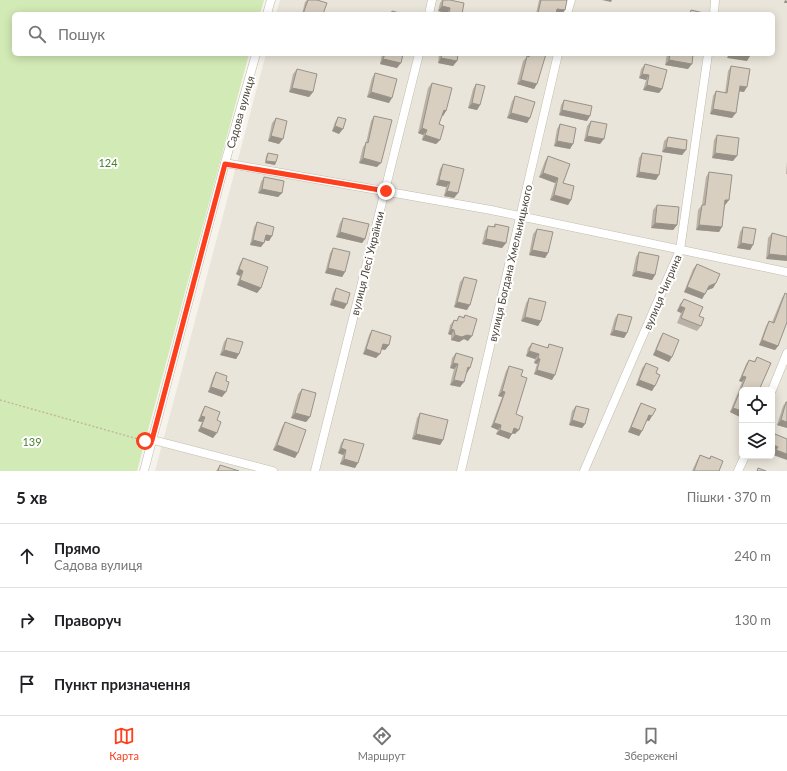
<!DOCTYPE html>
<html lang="uk">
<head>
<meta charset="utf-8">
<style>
  body { margin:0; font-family:Lato,sans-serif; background:#f6f6f6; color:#202124 }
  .controls { position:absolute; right:12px; bottom:12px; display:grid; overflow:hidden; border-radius:6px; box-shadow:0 2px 10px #0003 }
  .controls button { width:36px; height:36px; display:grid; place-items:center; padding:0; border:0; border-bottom:1px solid #e0e0e0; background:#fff; color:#202124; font:20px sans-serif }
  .stop { position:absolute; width:12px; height:12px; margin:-9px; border:3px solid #fc3f1d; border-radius:50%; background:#fff }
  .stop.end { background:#fc3f1d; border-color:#fff; box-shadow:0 1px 4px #0008 }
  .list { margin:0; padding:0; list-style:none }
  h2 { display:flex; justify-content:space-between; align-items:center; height:52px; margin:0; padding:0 16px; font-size:17px }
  h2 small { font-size:13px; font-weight:400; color:#757577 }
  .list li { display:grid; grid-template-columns:26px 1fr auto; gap:12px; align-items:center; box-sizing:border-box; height:64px; padding:0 16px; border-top:1px solid #e0e0e0 }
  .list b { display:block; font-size:15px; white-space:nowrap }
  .list p { margin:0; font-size:13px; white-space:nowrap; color:#757577 }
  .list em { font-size:13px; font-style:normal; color:#757577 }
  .icon { flex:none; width:22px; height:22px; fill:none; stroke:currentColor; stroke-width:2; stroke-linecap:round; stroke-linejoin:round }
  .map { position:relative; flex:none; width:787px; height:471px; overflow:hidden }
  .search { position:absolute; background:#fff; box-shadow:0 2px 10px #0003; left:12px; right:12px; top:12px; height:44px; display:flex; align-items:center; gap:10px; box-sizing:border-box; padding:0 14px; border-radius:6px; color:#757577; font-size:15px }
  .sheet { height:244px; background:#fff }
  nav { display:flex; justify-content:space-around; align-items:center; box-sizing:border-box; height:56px; border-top:1px solid #e0e0e0; background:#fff; font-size:11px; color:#757577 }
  nav a { display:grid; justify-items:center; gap:2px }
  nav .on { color:#fc3f1d }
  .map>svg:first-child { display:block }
</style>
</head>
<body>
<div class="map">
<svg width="787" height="471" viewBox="0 0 787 471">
  <rect width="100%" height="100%" fill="#f6f3ec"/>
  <path fill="#eae5da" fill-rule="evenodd" d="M 280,0 L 787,0 L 787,471 L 155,471 L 266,54 L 773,54 L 773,14 L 276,14 ZM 742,390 L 772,390 L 772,456 L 742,456 Z"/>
  <path fill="#d2eab5" d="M 0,0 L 264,0 L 260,14 L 14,14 L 14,54 L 249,54 L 137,471 L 0,471 Z"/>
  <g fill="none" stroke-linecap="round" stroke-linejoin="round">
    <defs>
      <g id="street">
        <path d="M 267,14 L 271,0"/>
        <path d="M 429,14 L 432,0"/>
        <path d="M 567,14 L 571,0"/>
        <path d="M 714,14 L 715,0"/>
        <path d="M 225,163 L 491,210 L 787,272"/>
        <path d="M 772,390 L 787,353"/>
        <path d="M 153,440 L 273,471"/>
        <path d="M 144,471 L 225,163 L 256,54"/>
        <path d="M 315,471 L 419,54"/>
        <path d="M 461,471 L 558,54"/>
        <path d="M 584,471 L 680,250 L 708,54"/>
        <path d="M 738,471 L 745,456"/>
      </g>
    </defs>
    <use href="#street" stroke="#c2bbae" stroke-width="9"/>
    <path stroke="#c4b79f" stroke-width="1.5" stroke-dasharray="2 2" stroke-linecap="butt" d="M 0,400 L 145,441"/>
    <use href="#street" stroke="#fff" stroke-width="8"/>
  </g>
  <g fill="#bab2a6">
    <path d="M 307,0 L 317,0 L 323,14 L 302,14 L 305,2 Z"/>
    <path d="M 442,0 L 450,0 L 462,14 L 447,14 L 447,13 L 438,11 L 440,3 Z"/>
    <path d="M 539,0 L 567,0 L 562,14 L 536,14 Z"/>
    <path d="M 382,54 L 403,54 L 397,68 L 380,64 Z"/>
    <path d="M 439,54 L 458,54 L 457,61 L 453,66 L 438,63 Z"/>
    <path d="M 527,54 L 546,54 L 534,89 L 517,84 L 523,61 L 527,57 Z"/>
    <path d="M 667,54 L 693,54 L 688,69 L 665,65 Z"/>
    <path d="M 645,64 L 662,89 L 659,93 L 643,90 L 646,80 L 639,78 L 641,69 Z"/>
    <path d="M 731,66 L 744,92 L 739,91 L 732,118 L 710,114 L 713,96 L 716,91 L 725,93 L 728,71 Z"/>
    <path d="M 297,69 L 313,92 L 309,97 L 289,92 L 293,74 Z"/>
    <path d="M 375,73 L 389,103 L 367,97 L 372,78 Z"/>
    <path d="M 432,83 L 446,111 L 443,116 L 442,116 L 439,124 L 440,140 L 436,144 L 422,140 L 423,135 L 418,133 L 428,88 Z"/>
    <path d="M 476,84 L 480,105 L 477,110 L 468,108 L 473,89 Z"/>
    <path d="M 515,96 L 530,118 L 527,123 L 507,118 L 512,101 Z"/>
    <path d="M 564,100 L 587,121 L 559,115 L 561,105 Z"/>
    <path d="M 374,116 L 377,167 L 359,163 L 363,147 L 366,143 L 371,121 Z"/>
    <path d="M 338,117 L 339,134 L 332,131 L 335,122 Z"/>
    <path d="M 276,118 L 279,144 L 268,141 L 272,123 Z"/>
    <path d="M 591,121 L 600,144 L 584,141 L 587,126 Z"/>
    <path d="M 560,124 L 570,149 L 554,146 L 557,129 Z"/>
    <path d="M 717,135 L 733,161 L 712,158 L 714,140 Z"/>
    <path d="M 668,137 L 686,150 L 682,155 L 662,152 L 664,141 Z"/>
    <path d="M 268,153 L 276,162 L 275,165 L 265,163 L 266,156 Z"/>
    <path d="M 642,153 L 656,180 L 636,177 L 639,158 Z"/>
    <path d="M 548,156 L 571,200 L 568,205 L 550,200 L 555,183 L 539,177 L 545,161 Z"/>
    <path d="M 787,162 L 787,174 L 786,174 Z"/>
    <path d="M 443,164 L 458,193 L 454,198 L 444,196 L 446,187 L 436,185 L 440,169 Z"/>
    <path d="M 709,172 L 729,200 L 725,205 L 719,232 L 696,230 L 698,210 L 702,205 L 706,177 Z"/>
    <path d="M 264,177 L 282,193 L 278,197 L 258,193 L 261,182 Z"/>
    <path d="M 657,205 L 677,225 L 673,230 L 651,228 L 653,210 Z"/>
    <path d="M 343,218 L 365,239 L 362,243 L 336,237 L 340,223 Z"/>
    <path d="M 257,222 L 272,236 L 269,241 L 265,240 L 261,247 L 250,245 L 254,227 Z"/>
    <path d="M 495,224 L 506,243 L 502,248 L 482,244 L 485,231 L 488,226 L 493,227 Z"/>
    <path d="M 743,227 L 753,245 L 750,250 L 737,248 L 740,232 Z"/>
    <path d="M 537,229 L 548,253 L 545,258 L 529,255 L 533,234 Z"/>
    <path d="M 772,233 L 787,237 L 766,259 L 768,238 Z"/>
    <path d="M 333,248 L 345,272 L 342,277 L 325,273 L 330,253 Z"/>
    <path d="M 639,252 L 655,275 L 652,280 L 632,276 L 636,257 Z"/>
    <path d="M 243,258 L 261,288 L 257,293 L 237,285 L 240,276 L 236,274 L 240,263 Z"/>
    <path d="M 697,264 L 716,283 L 713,288 L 707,290 L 702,299 L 684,292 L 693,269 Z"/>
    <path d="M 464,277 L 467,310 L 454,307 L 460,282 Z"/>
    <path d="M 336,288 L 344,309 L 330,305 L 333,293 Z"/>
    <path d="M 785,293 L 785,326 L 778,346 L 775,350 L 759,345 L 766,326 L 769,321 L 772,322 L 782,298 Z"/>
    <path d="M 529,298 L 541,321 L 538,326 L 521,321 L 526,303 Z"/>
    <path d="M 684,299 L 701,326 L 697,331 L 677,323 L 681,313 L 677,311 L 680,304 Z"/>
    <path d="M 618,314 L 627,333 L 624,338 L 610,335 L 615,318 Z"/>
    <path d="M 465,315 L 468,341 L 464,339 L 459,342 L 451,340 L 451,335 L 448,334 L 450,325 L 454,320 L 456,321 L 459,316 L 463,317 Z"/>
    <path d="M 372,330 L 389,345 L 385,350 L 381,349 L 376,358 L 363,354 L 369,335 Z"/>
    <path d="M 663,333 L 669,362 L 653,355 L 660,338 Z"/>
    <path d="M 227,338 L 239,354 L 236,359 L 220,355 L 224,342 Z"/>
    <path d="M 532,343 L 547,348 L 549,344 L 552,380 L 534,374 L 537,364 L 534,363 L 535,359 L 526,356 L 528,348 Z"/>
    <path d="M 456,353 L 467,373 L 460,387 L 450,385 L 454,369 L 450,368 L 452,358 Z"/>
    <path d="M 757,357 L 742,390 L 742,418 L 730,412 L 742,382 L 739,381 L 746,364 L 749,360 L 754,361 Z"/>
    <path d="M 646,363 L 656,373 L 652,391 L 636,385 L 642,368 Z"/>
    <path d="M 509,366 L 521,376 L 516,414 L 515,434 L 512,433 L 509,439 L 496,434 L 498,430 L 491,427 L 502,397 L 498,396 L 506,371 Z"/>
    <path d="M 216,372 L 226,381 L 222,397 L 208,392 L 213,377 Z"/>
    <path d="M 302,389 L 310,417 L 306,422 L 291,418 L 298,394 Z"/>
    <path d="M 786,402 L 787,402 L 787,428 L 777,425 L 783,406 Z"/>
    <path d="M 641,403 L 652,416 L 649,421 L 647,420 L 642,431 L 639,436 L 628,432 L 638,408 Z"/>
    <path d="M 205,406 L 217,420 L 213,438 L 198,431 L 202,422 L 198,421 L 202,411 Z"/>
    <path d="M 576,406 L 585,424 L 582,428 L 569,425 L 572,411 Z"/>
    <path d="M 420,413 L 443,440 L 440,445 L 412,439 L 417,418 Z"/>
    <path d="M 285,422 L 295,458 L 273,450 L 282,427 Z"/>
    <path d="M 775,434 L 787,439 L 773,455 L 774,452 L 772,451 L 772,439 Z"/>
    <path d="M 344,439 L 355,468 L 340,464 L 343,455 L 338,453 L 341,443 Z"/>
    <path d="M 700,455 L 709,458 L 711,456 L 719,471 L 692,471 L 697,460 Z"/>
    <path d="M 220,465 L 239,471 L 216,471 Z"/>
  </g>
  <g fill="#979187">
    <path d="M 602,0 L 612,0 L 611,2 Z"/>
    <path d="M 785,0 L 787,1 L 787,3 L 784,3 Z"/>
    <path d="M 442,6 L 450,8 L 447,13 L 438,11 Z"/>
    <path d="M 557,9 L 565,10 L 562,14 L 556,14 Z"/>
    <path d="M 729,54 L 739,54 L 750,56 L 747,61 L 727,58 Z"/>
    <path d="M 441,58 L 457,61 L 453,66 L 438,63 Z"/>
    <path d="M 383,59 L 401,63 L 397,68 L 380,64 Z"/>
    <path d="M 669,60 L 692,64 L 688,69 L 665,65 Z"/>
    <path d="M 642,74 L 649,75 L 646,80 L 639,78 Z"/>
    <path d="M 521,80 L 537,84 L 534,89 L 517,84 Z"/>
    <path d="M 647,85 L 662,89 L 659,93 L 643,90 Z"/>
    <path d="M 740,86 L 747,87 L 744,92 L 737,91 Z"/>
    <path d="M 292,88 L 313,92 L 309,97 L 289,92 Z"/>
    <path d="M 371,92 L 392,98 L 389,103 L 367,97 Z"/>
    <path d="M 472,103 L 480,105 L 477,110 L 468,108 Z"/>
    <path d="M 713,109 L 736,113 L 732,118 L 710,114 Z"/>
    <path d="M 444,110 L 446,111 L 443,116 L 440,115 Z"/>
    <path d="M 562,110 L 590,116 L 587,121 L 559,115 Z"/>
    <path d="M 511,113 L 530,118 L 527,123 L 507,118 Z"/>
    <path d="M 335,126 L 343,129 L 339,134 L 332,131 Z"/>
    <path d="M 422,128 L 427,130 L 423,135 L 418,133 Z"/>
    <path d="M 425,135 L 440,140 L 436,144 L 422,140 Z"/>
    <path d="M 271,136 L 283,139 L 279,144 L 268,141 Z"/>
    <path d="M 587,136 L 604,139 L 600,144 L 584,141 Z"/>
    <path d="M 557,141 L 573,144 L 570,149 L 554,146 Z"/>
    <path d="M 666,147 L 686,150 L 682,155 L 662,152 Z"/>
    <path d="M 715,153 L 737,156 L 733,161 L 712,158 Z"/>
    <path d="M 363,158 L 381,163 L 377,167 L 359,163 Z"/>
    <path d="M 266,161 L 276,162 L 275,165 L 265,163 Z"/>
    <path d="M 639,172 L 659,175 L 656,180 L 636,177 Z"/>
    <path d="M 543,173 L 558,178 L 555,183 L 539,177 Z"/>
    <path d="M 439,180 L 450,182 L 446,187 L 436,185 Z"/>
    <path d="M 262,189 L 282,193 L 278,197 L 258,193 Z"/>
    <path d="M 447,191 L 458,193 L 454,198 L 444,196 Z"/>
    <path d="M 554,195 L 571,200 L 568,205 L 550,200 Z"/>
    <path d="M 725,200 L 729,200 L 725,205 L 722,205 Z"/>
    <path d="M 655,223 L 677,225 L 673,230 L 651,228 Z"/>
    <path d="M 699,225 L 722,227 L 719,232 L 696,230 Z"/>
    <path d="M 340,232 L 365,239 L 362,243 L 336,237 Z"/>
    <path d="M 266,235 L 272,236 L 269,241 L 262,240 Z"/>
    <path d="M 486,239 L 506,243 L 502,248 L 482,244 Z"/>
    <path d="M 253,240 L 264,243 L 261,247 L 250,245 Z"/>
    <path d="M 741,243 L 753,245 L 750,250 L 737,248 Z"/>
    <path d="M 532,250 L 548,253 L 545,258 L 529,255 Z"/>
    <path d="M 769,254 L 787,256 L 787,261 L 766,259 Z"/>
    <path d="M 328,268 L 345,272 L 342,277 L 325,273 Z"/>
    <path d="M 239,269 L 243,271 L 240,276 L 236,274 Z"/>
    <path d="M 636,271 L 655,275 L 652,280 L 632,276 Z"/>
    <path d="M 240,280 L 261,288 L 257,293 L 237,285 Z"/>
    <path d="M 716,283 L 713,288 L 705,291 L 709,286 Z"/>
    <path d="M 687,287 L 705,294 L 702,299 L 684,292 Z"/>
    <path d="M 333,300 L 347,304 L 344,309 L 330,305 Z"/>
    <path d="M 457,302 L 470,305 L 467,310 L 454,307 Z"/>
    <path d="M 680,306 L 685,308 L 681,313 L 677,311 Z"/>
    <path d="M 525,317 L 541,321 L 538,326 L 521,321 Z"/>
    <path d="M 451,329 L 454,330 L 451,335 L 448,334 Z"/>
    <path d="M 614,330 L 627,333 L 624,338 L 610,335 Z"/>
    <path d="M 455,335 L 467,335 L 472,336 L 468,341 L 464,339 L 459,342 L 451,340 Z"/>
    <path d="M 762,340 L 778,346 L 775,350 L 759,345 Z"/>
    <path d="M 383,344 L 389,345 L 385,350 L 380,349 Z"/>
    <path d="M 366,349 L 380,354 L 376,358 L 363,354 Z"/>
    <path d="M 224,350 L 239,354 L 236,359 L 220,355 Z"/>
    <path d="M 656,350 L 672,357 L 669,362 L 653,355 Z"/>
    <path d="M 529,351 L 539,354 L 535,359 L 526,356 Z"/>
    <path d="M 538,358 L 540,359 L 537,364 L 534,363 Z"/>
    <path d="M 453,363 L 458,364 L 454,369 L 450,368 Z"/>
    <path d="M 468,367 L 470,368 L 467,373 L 464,372 Z"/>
    <path d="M 537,370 L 555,375 L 552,380 L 534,374 Z"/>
    <path d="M 742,376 L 746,377 L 742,382 L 739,381 Z"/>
    <path d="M 454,380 L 464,382 L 460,387 L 450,385 Z"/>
    <path d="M 639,380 L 655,386 L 652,391 L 636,385 Z"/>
    <path d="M 211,387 L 226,392 L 222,397 L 208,392 Z"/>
    <path d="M 502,391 L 505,392 L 502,397 L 498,396 Z"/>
    <path d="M 733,408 L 742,411 L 742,418 L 730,412 Z"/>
    <path d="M 295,413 L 310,417 L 306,422 L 291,418 Z"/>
    <path d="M 649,415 L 652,416 L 649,421 L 645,420 Z"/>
    <path d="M 201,416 L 205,417 L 202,422 L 198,421 Z"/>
    <path d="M 572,420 L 585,424 L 582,428 L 569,425 Z"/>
    <path d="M 781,420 L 787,422 L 787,428 L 777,425 Z"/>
    <path d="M 494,423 L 501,425 L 498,430 L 491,427 Z"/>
    <path d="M 201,427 L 217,433 L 213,438 L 198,431 Z"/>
    <path d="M 631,427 L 642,431 L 639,436 L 628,432 Z"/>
    <path d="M 514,428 L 519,430 L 515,434 L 511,433 Z"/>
    <path d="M 500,430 L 512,434 L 509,439 L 496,434 Z"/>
    <path d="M 416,434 L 443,440 L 440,445 L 412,439 Z"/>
    <path d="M 772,444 L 778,447 L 774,452 L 772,451 Z"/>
    <path d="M 277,445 L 298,453 L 295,458 L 273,450 Z"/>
    <path d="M 341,448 L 346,450 L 343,455 L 338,453 Z"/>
    <path d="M 776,450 L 787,454 L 787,460 L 773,455 Z"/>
    <path d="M 344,459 L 358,463 L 355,468 L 340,464 Z"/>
  </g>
  <g fill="#d8cfc1" stroke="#979187">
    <path d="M 308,0 L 317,0 L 327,3 L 323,14 L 303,14 Z"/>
    <path d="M 443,0 L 450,0 L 464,3 L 462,14 L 449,14 L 450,8 L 442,6 Z"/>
    <path d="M 541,0 L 567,0 L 565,10 L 557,9 L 556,14 L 543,14 L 538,13 Z"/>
    <path d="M 691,10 L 708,14 L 690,14 Z"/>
    <path d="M 392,11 L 403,14 L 391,14 Z"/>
    <path d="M 385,54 L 403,54 L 401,63 L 383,59 Z"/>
    <path d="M 442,54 L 458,54 L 457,61 L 441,58 Z"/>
    <path d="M 530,54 L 546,54 L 537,84 L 521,80 L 527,56 L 529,57 Z"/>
    <path d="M 670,54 L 693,54 L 692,64 L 669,60 Z"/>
    <path d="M 739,54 L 751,54 L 750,56 Z"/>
    <path d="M 645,64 L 667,70 L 662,89 L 647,85 L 649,75 L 642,74 Z"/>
    <path d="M 731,66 L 750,69 L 747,87 L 740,86 L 736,113 L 713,109 L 716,91 L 727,93 Z"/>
    <path d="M 297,69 L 317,74 L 313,92 L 292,88 Z"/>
    <path d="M 375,73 L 397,79 L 392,98 L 371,92 Z"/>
    <path d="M 432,83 L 452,88 L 446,111 L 444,110 L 439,124 L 444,126 L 440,140 L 425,135 L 427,130 L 422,128 Z"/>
    <path d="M 476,84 L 485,86 L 480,105 L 472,103 Z"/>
    <path d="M 515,96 L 535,102 L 530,118 L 511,113 Z"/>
    <path d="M 564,100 L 592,106 L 590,116 L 562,110 Z"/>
    <path d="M 374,116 L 392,120 L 381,163 L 363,158 L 366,142 L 368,143 Z"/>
    <path d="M 338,117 L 346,119 L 343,129 L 335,126 Z"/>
    <path d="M 276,118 L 287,121 L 283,139 L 271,136 Z"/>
    <path d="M 591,121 L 607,124 L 604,139 L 587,136 Z"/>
    <path d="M 560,124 L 576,128 L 573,144 L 557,141 Z"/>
    <path d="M 717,135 L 739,138 L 737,156 L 715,153 Z"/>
    <path d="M 668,137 L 687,140 L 686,150 L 666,147 Z"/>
    <path d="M 268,153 L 278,155 L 276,162 L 266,161 Z"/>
    <path d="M 642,153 L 662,156 L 659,175 L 639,172 Z"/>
    <path d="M 548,156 L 570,164 L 563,183 L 574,186 L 571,200 L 554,195 L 558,178 L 543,173 Z"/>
    <path d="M 443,164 L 464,169 L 458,193 L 447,191 L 450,182 L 439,180 Z"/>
    <path d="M 709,172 L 732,175 L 729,200 L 725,200 L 722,227 L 699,225 L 702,205 L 705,205 Z"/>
    <path d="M 264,177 L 284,181 L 282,193 L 262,189 Z"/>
    <path d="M 657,205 L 679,207 L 677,225 L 655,223 Z"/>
    <path d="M 343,218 L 369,224 L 365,239 L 340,232 Z"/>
    <path d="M 257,222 L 274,227 L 272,236 L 266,235 L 264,243 L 253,240 Z"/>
    <path d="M 495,224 L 509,227 L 506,243 L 486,239 L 488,226 L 495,227 Z"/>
    <path d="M 743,227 L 756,229 L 753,245 L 741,243 Z"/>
    <path d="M 537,229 L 553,232 L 548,253 L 532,250 Z"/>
    <path d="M 772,233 L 787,237 L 787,256 L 769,254 Z"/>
    <path d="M 333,248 L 350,252 L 345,272 L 328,268 Z"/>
    <path d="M 639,252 L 659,256 L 655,275 L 636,271 Z"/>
    <path d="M 243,258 L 268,267 L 261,288 L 240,280 L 243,271 L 239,269 Z"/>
    <path d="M 697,264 L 720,274 L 716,283 L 709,286 L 705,294 L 687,287 Z"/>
    <path d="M 464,277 L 477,280 L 470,305 L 457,302 Z"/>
    <path d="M 336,288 L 350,293 L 347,304 L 333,300 Z"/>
    <path d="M 785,293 L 787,294 L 787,322 L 778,346 L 762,340 L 769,321 L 774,323 Z"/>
    <path d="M 529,298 L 546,302 L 541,321 L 525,317 Z"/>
    <path d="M 684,299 L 703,307 L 699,316 L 704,318 L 701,326 L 681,318 L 685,308 L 680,306 Z"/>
    <path d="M 618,314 L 632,317 L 627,333 L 614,330 Z"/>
    <path d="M 465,315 L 477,319 L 472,336 L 467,335 L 462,337 L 455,335 L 454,330 L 451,329 L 454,320 L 457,321 L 459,316 L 464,318 Z"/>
    <path d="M 372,330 L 391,336 L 389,345 L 383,344 L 380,354 L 366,349 Z"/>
    <path d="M 663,333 L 679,340 L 672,357 L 656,350 Z"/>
    <path d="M 227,338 L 243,342 L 239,354 L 224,350 Z"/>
    <path d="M 532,343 L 548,348 L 549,344 L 563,348 L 555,375 L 537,370 L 540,359 L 538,358 L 539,354 L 529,351 Z"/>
    <path d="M 456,353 L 473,358 L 470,368 L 468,367 L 464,382 L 454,380 L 458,364 L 453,363 Z"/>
    <path d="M 757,357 L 771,363 L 759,390 L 742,390 L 742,411 L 733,408 L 746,377 L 742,376 L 749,360 L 755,362 Z"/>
    <path d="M 646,363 L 658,368 L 656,373 L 660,375 L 655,386 L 639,380 Z"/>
    <path d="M 509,366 L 523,370 L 521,376 L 527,378 L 516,414 L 523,417 L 519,430 L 514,428 L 512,434 L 500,430 L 501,425 L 494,423 L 505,392 L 502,391 Z"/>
    <path d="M 216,372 L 227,376 L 226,381 L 229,382 L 226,392 L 211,387 Z"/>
    <path d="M 302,389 L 316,393 L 310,417 L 295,413 Z"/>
    <path d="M 786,402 L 787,402 L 787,422 L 781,420 Z"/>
    <path d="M 641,403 L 656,409 L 652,416 L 649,415 L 642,431 L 631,427 Z"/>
    <path d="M 205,406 L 220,412 L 217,420 L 221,422 L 217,433 L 201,427 L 205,417 L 201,416 Z"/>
    <path d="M 576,406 L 589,409 L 585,424 L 572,420 Z"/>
    <path d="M 420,413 L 448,420 L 443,440 L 416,434 Z"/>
    <path d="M 285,422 L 306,430 L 298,453 L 277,445 Z"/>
    <path d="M 775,434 L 787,439 L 787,454 L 776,450 L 778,447 L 772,444 Z"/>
    <path d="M 344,439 L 364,444 L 358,463 L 344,459 L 346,450 L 341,448 Z"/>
    <path d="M 700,455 L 710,459 L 711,456 L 723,461 L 719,471 L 694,471 Z"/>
    <path d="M 220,465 L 239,471 L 218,471 Z"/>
    <path d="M 758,468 L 766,471 L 757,471 Z"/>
  </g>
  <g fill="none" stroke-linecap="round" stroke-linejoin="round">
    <path stroke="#fc3f1d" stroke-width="5" d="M 145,441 L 152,440 L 225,164 L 386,191"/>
  </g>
  <g text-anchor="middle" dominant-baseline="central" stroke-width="4" stroke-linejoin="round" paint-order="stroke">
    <g font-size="11" fill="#4b4439" stroke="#fff">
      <text transform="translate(240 112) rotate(-74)">Садова вулиця</text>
      <text transform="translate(367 263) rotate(-76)">вулиця Лесі Українки</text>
      <text transform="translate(510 263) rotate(-77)">вулиця Богдана Хмельницького</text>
      <text transform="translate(662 292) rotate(-67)">вулиця Чигрина</text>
    </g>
    <g font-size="11" fill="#4a7f2a" stroke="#fff">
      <text x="108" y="162">124</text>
      <text x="32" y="441">139</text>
    </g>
  </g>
</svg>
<div class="controls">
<button><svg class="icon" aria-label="locate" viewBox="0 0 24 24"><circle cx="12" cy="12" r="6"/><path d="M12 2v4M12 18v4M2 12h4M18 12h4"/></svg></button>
<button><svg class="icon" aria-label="layers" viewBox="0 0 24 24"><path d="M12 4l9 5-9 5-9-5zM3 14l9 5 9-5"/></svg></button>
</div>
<div class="stop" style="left:145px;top:441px"></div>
<div class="stop end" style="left:386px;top:191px"></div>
<div class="search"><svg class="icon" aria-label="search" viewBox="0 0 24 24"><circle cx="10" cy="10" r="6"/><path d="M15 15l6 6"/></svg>Пошук</div>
</div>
<section class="sheet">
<h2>5 хв<small>Пішки · 370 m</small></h2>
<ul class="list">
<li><svg class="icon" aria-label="ahead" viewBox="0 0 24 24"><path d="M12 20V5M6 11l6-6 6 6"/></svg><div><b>Прямо</b><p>Садова вулиця</p></div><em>240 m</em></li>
<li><svg class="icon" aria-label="right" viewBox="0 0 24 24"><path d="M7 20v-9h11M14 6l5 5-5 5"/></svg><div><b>Праворуч</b></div><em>130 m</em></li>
<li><svg class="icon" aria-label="arrive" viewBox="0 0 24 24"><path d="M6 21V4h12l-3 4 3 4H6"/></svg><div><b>Пункт призначення</b></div></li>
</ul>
</section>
<nav>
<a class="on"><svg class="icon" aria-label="map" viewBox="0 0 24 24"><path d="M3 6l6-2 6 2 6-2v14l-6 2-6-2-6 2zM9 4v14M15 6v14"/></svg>Карта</a>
<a><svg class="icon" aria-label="directions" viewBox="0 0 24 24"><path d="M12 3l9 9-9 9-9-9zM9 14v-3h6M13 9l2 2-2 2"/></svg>Маршрут</a>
<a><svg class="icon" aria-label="saved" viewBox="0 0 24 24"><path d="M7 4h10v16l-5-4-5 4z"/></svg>Збережені</a>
</nav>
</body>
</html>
